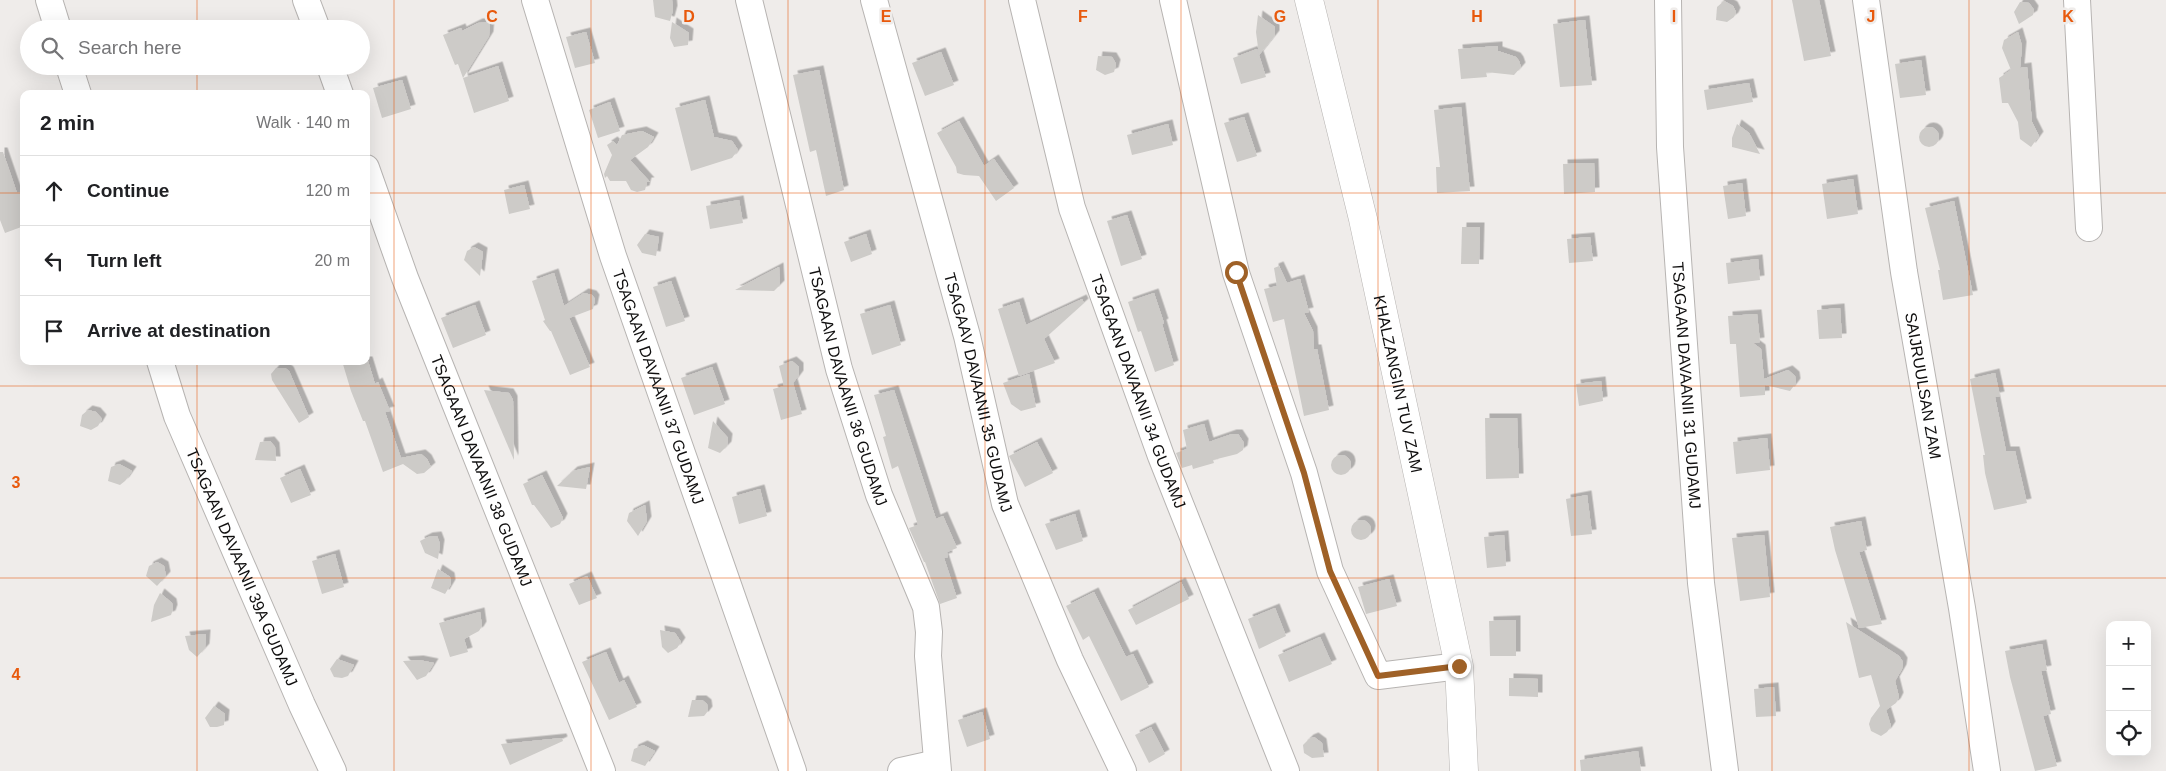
<!DOCTYPE html>
<html lang="en">
<head>
<meta charset="utf-8">
<style>
  body { margin:0; font-family:Helvetica,sans-serif; background:#f2f2f2; color:#202124 }
  .controls { position:absolute; right:15px; bottom:15px; display:grid; overflow:hidden; border-radius:10px; box-shadow:0 5px 20px #0002 }
  .controls button { width:45px; height:45px; display:grid; place-items:center; padding:0; border:0; border-bottom:1px solid #e0e0e0; background:#fff; color:#202124; font:25px sans-serif }
  .stop { position:absolute; width:15px; height:15px; margin:-11px; border:4px solid #9f6127; border-radius:50%; background:#fff }
  .stop.end { background:#9f6127; border-color:#fff; box-shadow:0 1px 5px #0008 }
  .list { margin:0; padding:0; list-style:none }
  h2 { display:flex; justify-content:space-between; align-items:center; height:65px; margin:0; padding:0 20px; font-size:21px }
  h2 small { font-size:16px; font-weight:400; color:#757577 }
  .list li { display:grid; grid-template-columns:32px 1fr auto; gap:15px; align-items:center; box-sizing:border-box; height:70px; padding:0 20px; border-top:1px solid #e0e0e0 }
  .list b { display:block; font-size:19px; white-space:nowrap }
  .list em { font-size:16px; font-style:normal; color:#757577 }
  .icon { flex:none; width:28px; height:28px; fill:none; stroke:currentColor; stroke-width:2; stroke-linecap:round; stroke-linejoin:round }
  .map { position:relative; flex:none; width:2166px; height:771px; overflow:hidden }
  .search { position:absolute; background:#fff; box-shadow:0 5px 20px #0002; left:20px; top:20px; width:350px; height:55px; display:flex; align-items:center; gap:12px; box-sizing:border-box; padding:0 18px; border-radius:28px; color:#757577; font-size:19px }
  .panel { position:absolute; background:#fff; box-shadow:0 5px 20px #0002; left:20px; top:90px; width:350px; height:275px; border-radius:10px }
  .map>svg:first-child { display:block }
</style>
</head>
<body>
<div class="map">
<svg width="2166" height="771" viewBox="0 0 2166 771">
  <defs>
    <filter id="shadow"><feDropShadow dx="4.5" dy="-4.5" stdDeviation="0" flood-color="#0004"/></filter>
  </defs>
  <rect width="100%" height="100%" fill="#efecea"/>
  <g fill="#cdcbc8" filter="url(#shadow)">
    <path d="M 653,0 L 672,0 L 673,10 L 670,21 L 655,17 Z"/>
    <path d="M 1792,0 L 1819,0 L 1831,56 L 1804,61 Z"/>
    <path d="M 1724,1 L 1733,6 L 1736,12 L 1734,17 L 1727,22 L 1716,20 L 1717,7 Z"/>
    <path d="M 2020,2 L 2029,3 L 2034,10 L 2033,15 L 2019,24 L 2014,12 Z"/>
    <path d="M 1258,15 L 1275,27 L 1275,35 L 1259,55 L 1256,32 Z"/>
    <path d="M 1585,20 L 1592,85 L 1560,87 L 1553,24 Z"/>
    <path d="M 490,22 L 489,36 L 463,78 L 458,64 L 455,65 L 443,35 L 461,28 L 462,31 L 478,23 Z"/>
    <path d="M 672,22 L 689,33 L 688,45 L 674,47 L 670,38 Z"/>
    <path d="M 586,32 L 595,63 L 575,68 L 566,37 Z"/>
    <path d="M 2018,32 L 2022,46 L 2020,68 L 2027,67 L 2032,122 L 2039,136 L 2031,147 L 2020,139 L 2018,122 L 2008,103 L 2002,103 L 1999,78 L 2011,70 L 2002,48 L 2004,40 Z"/>
    <path d="M 1498,46 L 1498,51 L 1516,57 L 1519,61 L 1521,67 L 1514,75 L 1486,72 L 1487,77 L 1461,79 L 1458,49 Z"/>
    <path d="M 1257,49 L 1266,77 L 1241,84 L 1233,58 Z"/>
    <path d="M 941,52 L 954,85 L 925,96 L 912,63 Z"/>
    <path d="M 1098,56 L 1112,57 L 1116,64 L 1114,72 L 1105,75 L 1096,70 Z"/>
    <path d="M 1921,60 L 1926,95 L 1900,98 L 1895,64 Z"/>
    <path d="M 498,66 L 509,101 L 474,113 L 463,78 Z"/>
    <path d="M 819,70 L 844,190 L 826,196 L 816,150 L 810,152 L 793,75 Z"/>
    <path d="M 402,80 L 411,109 L 382,118 L 373,88 Z"/>
    <path d="M 1749,83 L 1753,102 L 1707,110 L 1704,90 Z"/>
    <path d="M 705,100 L 714,137 L 732,141 L 738,150 L 732,158 L 691,171 L 675,108 Z"/>
    <path d="M 610,102 L 620,131 L 598,138 L 589,110 Z"/>
    <path d="M 1461,107 L 1470,191 L 1437,193 L 1436,167 L 1440,167 L 1434,110 Z"/>
    <path d="M 1244,117 L 1257,156 L 1237,162 L 1224,123 Z"/>
    <path d="M 959,121 L 984,166 L 994,159 L 1014,188 L 996,201 L 979,176 L 964,175 L 957,173 L 956,167 L 937,133 Z"/>
    <path d="M 1168,124 L 1173,145 L 1132,155 L 1127,135 Z"/>
    <path d="M 1737,124 L 1749,133 L 1760,154 L 1732,147 L 1732,138 Z"/>
    <circle cx="1929" cy="137" r="10"/>
    <path d="M 642,131 L 654,137 L 648,147 L 630,160 L 650,182 L 647,182 L 645,190 L 637,192 L 631,190 L 626,181 L 610,181 L 607,176 L 605,178 L 604,174 L 612,155 L 607,145 L 613,141 L 617,145 L 622,135 Z"/>
    <path d="M 0,152 L 3,152 L 17,193 L 24,191 L 24,226 L 5,233 L 0,220 Z"/>
    <path d="M 1594,163 L 1595,192 L 1564,194 L 1563,164 Z"/>
    <path d="M 1853,179 L 1858,214 L 1827,219 L 1822,184 Z"/>
    <path d="M 1742,183 L 1746,216 L 1728,219 L 1723,186 Z"/>
    <path d="M 524,185 L 530,209 L 509,214 L 504,190 Z"/>
    <path d="M 739,200 L 743,223 L 710,229 L 706,206 Z"/>
    <path d="M 1954,201 L 1973,295 L 1943,300 L 1938,270 L 1940,270 L 1925,208 Z"/>
    <path d="M 1127,215 L 1142,259 L 1121,266 L 1107,221 Z"/>
    <path d="M 1462,227 L 1480,227 L 1479,264 L 1461,264 Z"/>
    <path d="M 645,234 L 659,237 L 656,256 L 642,253 L 637,245 Z"/>
    <path d="M 866,234 L 872,254 L 851,262 L 844,242 Z"/>
    <path d="M 1590,237 L 1593,261 L 1569,263 L 1567,239 Z"/>
    <path d="M 474,247 L 483,252 L 480,276 L 464,260 L 467,251 Z"/>
    <path d="M 1758,259 L 1760,280 L 1728,284 L 1726,263 Z"/>
    <path d="M 1279,266 L 1287,283 L 1300,279 L 1309,312 L 1304,313 L 1313,331 L 1314,349 L 1317,349 L 1329,410 L 1304,416 L 1284,319 L 1273,322 L 1264,289 L 1277,286 L 1274,268 Z"/>
    <path d="M 779,267 L 780,285 L 774,291 L 735,290 Z"/>
    <path d="M 554,273 L 564,306 L 584,293 L 592,295 L 595,299 L 593,309 L 569,318 L 590,367 L 570,375 L 551,331 L 550,331 L 543,321 L 545,320 L 532,281 Z"/>
    <path d="M 671,281 L 685,321 L 666,327 L 653,287 Z"/>
    <path d="M 1154,293 L 1164,323 L 1162,324 L 1174,365 L 1155,372 L 1141,331 L 1138,332 L 1128,302 Z"/>
    <path d="M 1082,299 L 1084,303 L 1044,339 L 1055,363 L 1019,376 L 998,309 L 1019,302 L 1026,325 Z"/>
    <path d="M 475,305 L 486,335 L 453,348 L 441,318 Z"/>
    <path d="M 890,305 L 901,345 L 872,355 L 860,314 Z"/>
    <path d="M 1840,308 L 1842,338 L 1819,339 L 1817,310 Z"/>
    <path d="M 1757,314 L 1760,342 L 1753,343 L 1761,349 L 1764,379 L 1788,370 L 1795,376 L 1796,383 L 1790,391 L 1765,385 L 1765,395 L 1740,397 L 1736,344 L 1730,344 L 1728,316 Z"/>
    <path d="M 342,361 L 368,361 L 375,384 L 378,382 L 390,411 L 385,412 L 401,458 L 421,454 L 427,459 L 431,467 L 424,473 L 417,474 L 403,464 L 383,472 L 365,421 L 363,421 L 351,391 Z"/>
    <path d="M 792,361 L 799,367 L 799,375 L 793,383 L 802,414 L 781,420 L 773,389 L 784,386 L 779,366 Z"/>
    <path d="M 712,367 L 725,404 L 694,415 L 681,378 Z"/>
    <path d="M 276,368 L 285,368 L 289,371 L 309,417 L 299,423 L 272,380 L 271,374 Z"/>
    <path d="M 1995,373 L 2000,396 L 1995,397 L 2006,451 L 2015,451 L 2027,503 L 1994,510 L 1985,473 L 1983,455 L 1985,455 L 1970,379 Z"/>
    <path d="M 1029,374 L 1036,407 L 1021,411 L 1011,404 L 1003,383 Z"/>
    <path d="M 1601,381 L 1603,401 L 1579,406 L 1576,384 Z"/>
    <path d="M 484,390 L 509,393 L 513,400 L 514,460 Z"/>
    <path d="M 894,390 L 936,519 L 943,516 L 957,548 L 947,552 L 948,557 L 944,558 L 957,598 L 940,604 L 925,562 L 924,562 L 909,528 L 918,525 L 898,466 L 892,469 L 883,437 L 886,436 L 874,395 Z"/>
    <path d="M 88,410 L 96,412 L 102,419 L 98,426 L 91,430 L 80,426 L 82,415 Z"/>
    <path d="M 1485,418 L 1517,418 L 1519,478 L 1486,479 Z"/>
    <path d="M 713,421 L 728,438 L 727,446 L 720,453 L 708,448 Z"/>
    <path d="M 1204,424 L 1209,442 L 1232,434 L 1238,434 L 1244,443 L 1243,450 L 1237,454 L 1213,460 L 1214,463 L 1193,469 L 1192,465 L 1182,468 L 1176,453 L 1187,449 L 1183,430 Z"/>
    <path d="M 1767,438 L 1770,470 L 1736,474 L 1733,442 Z"/>
    <path d="M 270,441 L 275,447 L 276,461 L 255,460 L 260,442 Z"/>
    <path d="M 1037,442 L 1053,473 L 1025,487 L 1009,456 Z"/>
    <circle cx="1341" cy="465" r="10"/>
    <path d="M 119,464 L 132,471 L 125,481 L 120,485 L 108,481 L 111,467 Z"/>
    <path d="M 590,467 L 586,489 L 557,486 L 573,471 Z"/>
    <path d="M 300,469 L 311,495 L 291,503 L 280,478 Z"/>
    <path d="M 542,475 L 563,518 L 560,524 L 551,528 L 534,505 L 532,505 L 523,484 Z"/>
    <path d="M 760,489 L 767,516 L 739,524 L 732,497 Z"/>
    <path d="M 1587,495 L 1592,534 L 1571,536 L 1566,499 Z"/>
    <path d="M 645,505 L 647,521 L 638,536 L 627,521 L 629,513 Z"/>
    <path d="M 1075,514 L 1083,541 L 1056,550 L 1045,524 Z"/>
    <circle cx="1361" cy="530" r="10"/>
    <path d="M 1861,521 L 1867,550 L 1859,552 L 1882,624 L 1859,628 L 1835,550 L 1830,527 Z"/>
    <path d="M 1504,535 L 1506,566 L 1487,568 L 1484,537 Z"/>
    <path d="M 1764,535 L 1770,597 L 1740,601 L 1732,538 Z"/>
    <path d="M 437,536 L 440,544 L 438,559 L 425,553 L 420,541 L 428,537 Z"/>
    <path d="M 335,554 L 344,587 L 322,594 L 312,561 Z"/>
    <path d="M 157,562 L 164,566 L 166,576 L 157,586 L 146,576 L 149,566 Z"/>
    <path d="M 438,569 L 450,577 L 451,584 L 445,594 L 431,588 Z"/>
    <path d="M 587,576 L 597,598 L 579,605 L 569,584 Z"/>
    <path d="M 1389,579 L 1397,606 L 1366,614 L 1358,587 Z"/>
    <path d="M 1181,582 L 1189,599 L 1136,625 L 1128,610 Z"/>
    <path d="M 1094,592 L 1126,657 L 1133,654 L 1149,687 L 1121,701 L 1089,636 L 1083,640 L 1066,606 Z"/>
    <path d="M 160,593 L 172,603 L 173,609 L 171,615 L 151,622 L 154,605 Z"/>
    <path d="M 1275,608 L 1286,636 L 1259,649 L 1248,619 Z"/>
    <path d="M 480,612 L 482,626 L 479,631 L 464,639 L 468,652 L 450,657 L 439,623 Z"/>
    <path d="M 1516,620 L 1516,656 L 1490,656 L 1489,621 Z"/>
    <path d="M 1846,622 L 1899,656 L 1903,662 L 1902,669 L 1895,681 L 1899,697 L 1896,703 L 1886,710 L 1891,726 L 1887,732 L 1881,736 L 1871,731 L 1869,724 L 1871,718 L 1880,706 L 1871,675 L 1859,678 Z"/>
    <path d="M 660,630 L 675,633 L 681,642 L 677,648 L 668,653 L 662,647 Z"/>
    <path d="M 206,634 L 205,648 L 197,657 L 189,650 L 185,636 Z"/>
    <path d="M 1320,637 L 1332,664 L 1289,682 L 1278,655 Z"/>
    <path d="M 2042,644 L 2047,670 L 2041,671 L 2051,714 L 2043,716 L 2057,766 L 2035,771 L 2010,677 L 2005,651 Z"/>
    <path d="M 606,652 L 619,683 L 624,680 L 637,707 L 609,720 L 582,662 Z"/>
    <path d="M 337,659 L 354,665 L 348,676 L 342,678 L 334,677 L 330,669 Z"/>
    <path d="M 419,660 L 434,663 L 426,676 L 417,680 L 403,661 Z"/>
    <path d="M 1509,678 L 1538,679 L 1538,697 L 1509,696 Z"/>
    <path d="M 1774,687 L 1776,716 L 1756,717 L 1754,689 Z"/>
    <path d="M 692,700 L 702,700 L 707,704 L 708,711 L 704,716 L 688,717 Z"/>
    <path d="M 214,706 L 225,714 L 224,725 L 217,727 L 210,727 L 205,718 Z"/>
    <path d="M 982,712 L 990,739 L 967,747 L 958,720 Z"/>
    <path d="M 1151,727 L 1165,754 L 1149,763 L 1135,735 Z"/>
    <path d="M 1314,737 L 1322,743 L 1324,757 L 1312,758 L 1304,753 L 1303,745 L 1309,739 Z"/>
    <path d="M 562,738 L 563,741 L 510,765 L 501,744 Z"/>
    <path d="M 643,745 L 655,751 L 645,766 L 631,761 L 634,749 Z"/>
    <path d="M 1638,751 L 1641,771 L 1581,771 L 1580,760 Z"/>
  </g>
  <g fill="none" stroke-linecap="round" stroke-linejoin="round">
    <defs>
      <g id="minor">
        <path d="M 49,0 L 58,29"/>
        <path d="M 306,0 L 317,29"/>
        <path id="s1" d="M 535,0 L 613,256 L 793,771"/>
        <path id="s2" d="M 749,0 L 839,369 L 879,495 L 926,607 L 929,632 L 928,656 L 938,771"/>
        <path id="s3" d="M 874,0 L 967,336 L 1005,504 L 1070,660 L 1123,771"/>
        <path id="s4" d="M 1022,0 L 1072,208 L 1161,456 L 1286,771"/>
        <path d="M 1173,0 L 1236,273 L 1304,473 L 1330,571 L 1378,676 L 1459,666"/>
        <path id="s5" d="M 1668,0 L 1670,147 L 1701,583 L 1725,771"/>
        <path id="s6" d="M 1866,0 L 1904,272 L 1962,608 L 1987,771"/>
        <path d="M 2077,0 L 2089,228"/>
        <path d="M 69,66 L 78,94"/>
        <path d="M 330,66 L 340,94"/>
        <path id="s7" d="M 366,168 L 405,278 L 602,771"/>
        <path id="s8" d="M 160,361 L 177,416 L 302,705 L 333,771"/>
        <path d="M 901,771 L 937,763"/>
      </g>
      <g id="tertiary">
        <path id="s9" d="M 1309,0 L 1363,219 L 1459,666 L 1464,771"/>
      </g>
    </defs>
    <use href="#minor" stroke="#b7b4b2" stroke-width="28"/>
    <use href="#tertiary" stroke="#b7b4b2" stroke-width="29"/>
    <use href="#minor" stroke="#fff" stroke-width="26"/>
    <use href="#tertiary" stroke="#fff" stroke-width="28"/>
  </g>
  <g fill="none" stroke-linecap="round" stroke-linejoin="round">
    <path stroke="#9f6127" stroke-width="6" d="M 1236,272 L 1304,473 L 1330,571 L 1378,676 L 1459,666"/>
  </g>
  <path fill="none" stroke="#e8590c" stroke-width="1" stroke-opacity="0.55" d="M 197,0 L 197,29M 394,0 L 394,771M 591,0 L 591,771M 788,0 L 788,771M 985,0 L 985,771M 1181,0 L 1181,771M 1378,0 L 1378,771M 1575,0 L 1575,771M 1772,0 L 1772,771M 1969,0 L 1969,771M 197,66 L 197,94M 0,193 L 24,193M 366,193 L 2166,193M 197,361 L 197,771M 0,386 L 2166,386M 0,578 L 2166,578"/>
  <g text-anchor="middle" dominant-baseline="central" stroke-width="5" stroke-linejoin="round" paint-order="stroke">
    <g font-size="16" fill="#100f0f" stroke="#efecea">
      <text stroke="none"><textPath href="#s9" startOffset="394">KHALZANGIIN TUV ZAM</textPath></text>
      <text stroke="none"><textPath href="#s2" startOffset="399">TSAGAAN DAVAANII 36 GUDAMJ</textPath></text>
      <text stroke="none"><textPath href="#s5" startOffset="386">TSAGAAN DAVAANII 31 GUDAMJ</textPath></text>
      <text stroke="none"><textPath href="#s6" startOffset="390">SAIJRUULSAN ZAM</textPath></text>
      <text stroke="none"><textPath href="#s1" startOffset="406">TSAGAAN DAVAANII 37 GUDAMJ</textPath></text>
      <text stroke="none"><textPath href="#s4" startOffset="409">TSAGAAN DAVAANII 34 GUDAMJ</textPath></text>
      <text stroke="none"><textPath href="#s3" startOffset="406">TSAGAAV DAVAANII 35 GUDAMJ</textPath></text>
      <text stroke="none"><textPath href="#s7" startOffset="324">TSAGAAN DAVAANII 38 GUDAMJ</textPath></text>
      <text stroke="none"><textPath href="#s8" startOffset="222">TSAGAAN DAVAANII 39A GUDAMJ</textPath></text>
    </g>
  </g>
  <g font-size="16" text-anchor="middle" font-weight="bold" fill="#e8590c" stroke="#efecea" stroke-width="5" stroke-linejoin="round" paint-order="stroke">
    <text x="492" y="22">C</text>
    <text x="689" y="22">D</text>
    <text x="886" y="22">E</text>
    <text x="1083" y="22">F</text>
    <text x="1280" y="22">G</text>
    <text x="1477" y="22">H</text>
    <text x="1674" y="22">I</text>
    <text x="1871" y="22">J</text>
    <text x="2068" y="22">K</text>
    <text x="16" y="488">3</text>
    <text x="16" y="680">4</text>
  </g>
</svg>
<div class="controls">
<button>+</button>
<button>−</button>
<button><svg class="icon" aria-label="locate" viewBox="0 0 24 24"><circle cx="12" cy="12" r="6"/><path d="M12 2v4M12 18v4M2 12h4M18 12h4"/></svg></button>
</div>
<div class="stop" style="left:1236px;top:272px"></div>
<div class="stop end" style="left:1459px;top:666px"></div>
<div class="search"><svg class="icon" aria-label="search" viewBox="0 0 24 24"><circle cx="10" cy="10" r="6"/><path d="M15 15l6 6"/></svg>Search here</div>
<section class="panel">
<h2>2 min<small>Walk · 140 m</small></h2>
<ul class="list">
<li><svg class="icon" aria-label="ahead" viewBox="0 0 24 24"><path d="M12 20V5M6 11l6-6 6 6"/></svg><div><b>Continue</b></div><em>120 m</em></li>
<li><svg class="icon" aria-label="left" viewBox="0 0 24 24"><path d="M17 20v-9H6M10 6l-5 5 5 5"/></svg><div><b>Turn left</b></div><em>20 m</em></li>
<li><svg class="icon" aria-label="arrive" viewBox="0 0 24 24"><path d="M6 21V4h12l-3 4 3 4H6"/></svg><div><b>Arrive at destination</b></div></li>
</ul>
</section>
</div>
</body>
</html>
